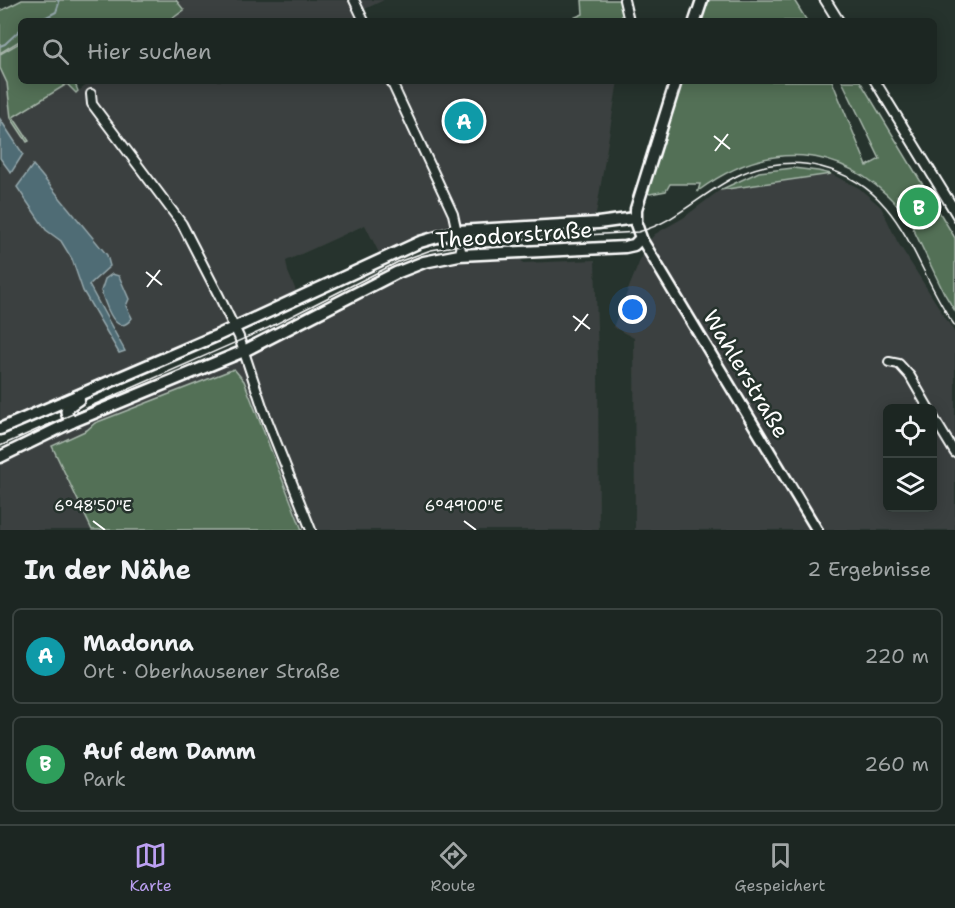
<!DOCTYPE html>
<html lang="de">
<head>
<meta charset="utf-8">
<style>
  body { margin:0; font-family:"Shantell Sans",sans-serif; background:#252e2a; color:#f1f3f6 }
  .controls { position:absolute; right:18px; bottom:18px; display:grid; overflow:hidden; border-radius:9px; box-shadow:0 3px 15px #0003 }
  .controls button { width:54px; height:54px; display:grid; place-items:center; padding:0; border:0; border-bottom:2px solid #3a4340; background:#1c2622; color:#f1f3f6; font:30px sans-serif }
  .you { position:absolute; left:633px; top:310px; width:21px; height:21px; margin:-15px; border:4px solid #fff; border-radius:50%; background:#1a73e8; box-shadow:0 0 0 9px #1a73e833 }
  .badge { display:grid; place-items:center; width:39px; height:39px; border-radius:50%; background:#bca0f2; color:#fff; font-size:20px; font-weight:700 }
  .pin { position:absolute; translate:-50% -50%; border:3px solid #fff; box-shadow:0 2px 6px #0006 }
  .list { margin:0; padding:0; list-style:none }
  h2 { display:flex; justify-content:space-between; align-items:center; height:78px; margin:0; padding:0 24px; font-size:26px }
  h2 small { font-size:20px; font-weight:400; color:#a0a5a5 }
  .list li { display:grid; grid-template-columns:39px 1fr auto; gap:18px; align-items:center; box-sizing:border-box; height:96px; margin:0 12px 12px; padding:0 12px; border:2px solid #3a4340; border-radius:9px }
  .list b { display:block; font-size:22px; white-space:nowrap }
  .list p { margin:0; font-size:20px; white-space:nowrap; color:#a0a5a5 }
  .list em { font-size:20px; font-style:normal; color:#a0a5a5 }
  .icon { flex:none; width:33px; height:33px; fill:none; stroke:currentColor; stroke-width:2; stroke-linecap:round; stroke-linejoin:round }
  .map { position:relative; flex:none; width:955px; height:530px; overflow:hidden }
  .search { position:absolute; background:#1c2622; box-shadow:0 3px 15px #0003; left:18px; right:18px; top:18px; height:66px; display:flex; align-items:center; gap:15px; box-sizing:border-box; padding:0 21px; border-radius:9px; color:#a0a5a5; font-size:22px }
  .sheet { height:294px; background:#1c2622 }
  nav { display:flex; justify-content:space-around; align-items:center; box-sizing:border-box; height:84px; border-top:2px solid #3a4340; background:#1c2622; font-size:16px; color:#a0a5a5 }
  nav a { display:grid; justify-items:center; gap:3px }
  nav .on { color:#bca0f2 }
  .map>svg:first-child { display:block }
</style>
</head>
<body>
<div class="map">
<svg width="955" height="530" viewBox="0 0 955 530">
  <rect width="100%" height="100%" fill="#26332d"/>
  <filter id="ink" filterUnits="userSpaceOnUse"><feTurbulence type="fractalNoise" baseFrequency=".0167" numOctaves="2"/><feDisplacementMap in="SourceGraphic" scale="12" xChannelSelector="R" yChannelSelector="G"/><feConvolveMatrix kernelMatrix="1 2 1 2 8 2 1 2 1" color-interpolation-filters="sRGB"/></filter>
  <g filter="url(#ink)">
    <g fill="#3a413f" fill-rule="evenodd">
      <path d="M 176,0 L 384,0 L 363,10 L 367,21 L 169,21 L 184,10 Z"/>
      <path d="M 0,68 L 7,83 L 10,112 L 67,84 L 76,93 L 92,81 L 618,81 L 596,214 L 589,219 L 443,229 L 380,255 L 365,225 L 286,261 L 288,272 L 297,293 L 0,425 Z"/>
      <path d="M 831,174 L 859,188 L 881,207 L 897,241 L 955,333 L 955,530 L 635,530 L 634,338 L 613,327 L 647,243 L 655,234 L 683,218 L 720,190 ZM 888,409 L 932,409 L 932,508 L 888,508 Z"/>
      <path d="M 521,259 L 523,263 L 595,260 L 598,359 L 599,530 L 0,530 L 0,460 L 65,430 L 222,366 L 403,275 L 462,261 Z"/>
    </g>
    <g fill="#526f57" stroke="#a8b7ab" stroke-width="1.5">
      <path d="M 22,0 L 176,0 L 184,10 L 169,21 L 21,21 L 21,40 L 0,53 L 0,11 Z"/>
      <path d="M 582,0 L 622,0 L 625,21 L 566,21 L 583,14 Z"/>
      <path d="M 707,0 L 794,0 L 807,21 L 700,21 Z"/>
      <path d="M 21,42 L 21,81 L 74,81 L 78,91 L 76,93 L 67,84 L 13,117 L 29,141 L 27,142 L 11,118 L 7,83 L 0,68 L 0,54 Z"/>
      <path d="M 681,81 L 832,81 L 867,166 L 880,159 L 842,81 L 860,81 L 955,238 L 955,311 L 944,293 L 897,195 L 898,206 C 840,143 767,140 698,191 L 700,184 L 670,184 L 666,191 L 650,194 L 647,192 Z"/>
      <path d="M 793,168 L 818,171 L 831,174 L 720,190 L 759,172 Z"/>
      <path d="M 234,369 L 244,381 L 302,530 L 92,530 L 52,446 L 87,430 L 95,423 Z"/>
    </g>
    <g fill="#4f6c75" stroke="#95a7ac" stroke-width="1.5">
      <path d="M 0,119 L 23,154 L 11,173 L 0,158 Z"/>
      <path d="M 33,165 L 107,255 L 110,266 L 89,285 L 125,351 L 119,353 L 83,291 L 72,259 L 61,241 L 46,230 L 17,187 Z"/>
      <path d="M 112,274 L 119,276 L 129,299 L 126,306 L 132,318 C 116,340 105,303 101,291 L 105,279 Z"/>
    </g>
    <g fill="none" stroke-linecap="round" stroke-linejoin="round">
      <g stroke="#95a7ac" stroke-width="2">
        <path d="M 39,21 L 56,12 L 59,3 L 58,0"/>
        <path d="M 0,46 L 5,44 L 21,29"/>
      </g>
      <defs>
        <g id="minor">
          <path d="M 354,0 L 364,21"/>
          <path d="M 624,0 L 629,21"/>
          <path d="M 391,81 L 453,214 L 462,255"/>
          <path d="M 91,94 L 92,104 L 182,224 L 218,294 L 239,337 L 263,409 L 311,530"/>
          <path d="M 889,362 L 899,364 L 910,376 L 929,409"/>
          <path d="M 932,415 L 955,453"/>
        </g>
        <path id="tertiary" d="M 641,238 L 817,530"/>
        <g id="secondary">
          <path d="M 695,21 L 702,0"/>
          <path d="M 72,422 C 61,409 68,407 79,399"/>
          <path d="M 0,429 L 216,336 L 420,242 L 458,231 L 598,223 L 635,218"/>
          <path d="M 0,457 L 72,422 L 244,351 L 396,273 L 424,262 L 459,255 L 625,247 L 634,245 L 641,238 L 636,224 L 636,209 L 676,81"/>
        </g>
      </defs>
      <use href="#minor" stroke="#fff" stroke-width="12"/>
      <use href="#tertiary" stroke="#fff" stroke-width="14"/>
      <use href="#secondary" stroke="#fff" stroke-width="15"/>
      <use href="#minor" stroke="#26332d" stroke-width="8"/>
      <use href="#tertiary" stroke="#26332d" stroke-width="9"/>
      <use href="#secondary" stroke="#26332d" stroke-width="10"/>
      <path stroke="#fff" stroke-width="1.5" d="M 0,446 L 268,328 L 398,262 L 431,250 L 484,241 L 638,232 C 679,221 703,191 741,174 C 766,163 795,160 821,167 C 904,188 912,265 955,326"/>
      <g stroke="#fff" stroke-width="2">
        <path d="M 819,0 L 832,21"/>
        <path d="M 832,0 L 845,21"/>
        <path d="M 869,81 L 955,222"/>
        <path d="M 881,81 L 955,201"/>
      </g>
    </g>
  </g>
  <path fill="none" stroke="#fff" stroke-width="2" d="M 714,136 L 730,149M 715,151 L 728,134M 146,272 L 162,285M 147,287 L 160,270M 573,316 L 590,329M 575,331 L 588,314M 93,521 L 105,530M 464,521 L 476,530"/>
  <g text-anchor="middle" dominant-baseline="central" stroke-width="5" stroke-linejoin="round" paint-order="stroke">
    <g font-size="22" fill="#fff" stroke="#26332d">
      <text transform="translate(514 235) rotate(-4)">Theodorstraße</text>
      <text transform="translate(746 374) rotate(59)">Wahlerstraße</text>
    </g>
  </g>
  <g font-size="15" text-anchor="middle" fill="#fff" stroke="#26332d" stroke-width="5" stroke-linejoin="round" paint-order="stroke">
    <text x="93" y="511">6°48'50"E</text>
    <text x="464" y="511">6°49'00"E</text>
  </g>
</svg>
<div class="controls">
<button><svg class="icon" aria-label="locate" viewBox="0 0 24 24"><circle cx="12" cy="12" r="6"/><path d="M12 2v4M12 18v4M2 12h4M18 12h4"/></svg></button>
<button><svg class="icon" aria-label="layers" viewBox="0 0 24 24"><path d="M12 4l9 5-9 5-9-5zM3 14l9 5 9-5"/></svg></button>
</div>
<div class="you"></div>
<div class="pin badge" style="left:464px;top:121px;background:#0f9aa8">A</div>
<div class="pin badge" style="left:919px;top:207px;background:#2e9e5b">B</div>
<div class="search"><svg class="icon" aria-label="search" viewBox="0 0 24 24"><circle cx="10" cy="10" r="6"/><path d="M15 15l6 6"/></svg>Hier suchen</div>
</div>
<section class="sheet">
<h2>In der Nähe<small>2 Ergebnisse</small></h2>
<ul class="list">
<li><span class="badge" style="background:#0f9aa8">A</span><div><b>Madonna</b><p>Ort · Oberhausener Straße</p></div><em>220 m</em></li>
<li><span class="badge" style="background:#2e9e5b">B</span><div><b>Auf dem Damm</b><p>Park</p></div><em>260 m</em></li>
</ul>
</section>
<nav>
<a class="on"><svg class="icon" aria-label="map" viewBox="0 0 24 24"><path d="M3 6l6-2 6 2 6-2v14l-6 2-6-2-6 2zM9 4v14M15 6v14"/></svg>Karte</a>
<a><svg class="icon" aria-label="directions" viewBox="0 0 24 24"><path d="M12 3l9 9-9 9-9-9zM9 14v-3h6M13 9l2 2-2 2"/></svg>Route</a>
<a><svg class="icon" aria-label="saved" viewBox="0 0 24 24"><path d="M7 4h10v16l-5-4-5 4z"/></svg>Gespeichert</a>
</nav>
</body>
</html>
